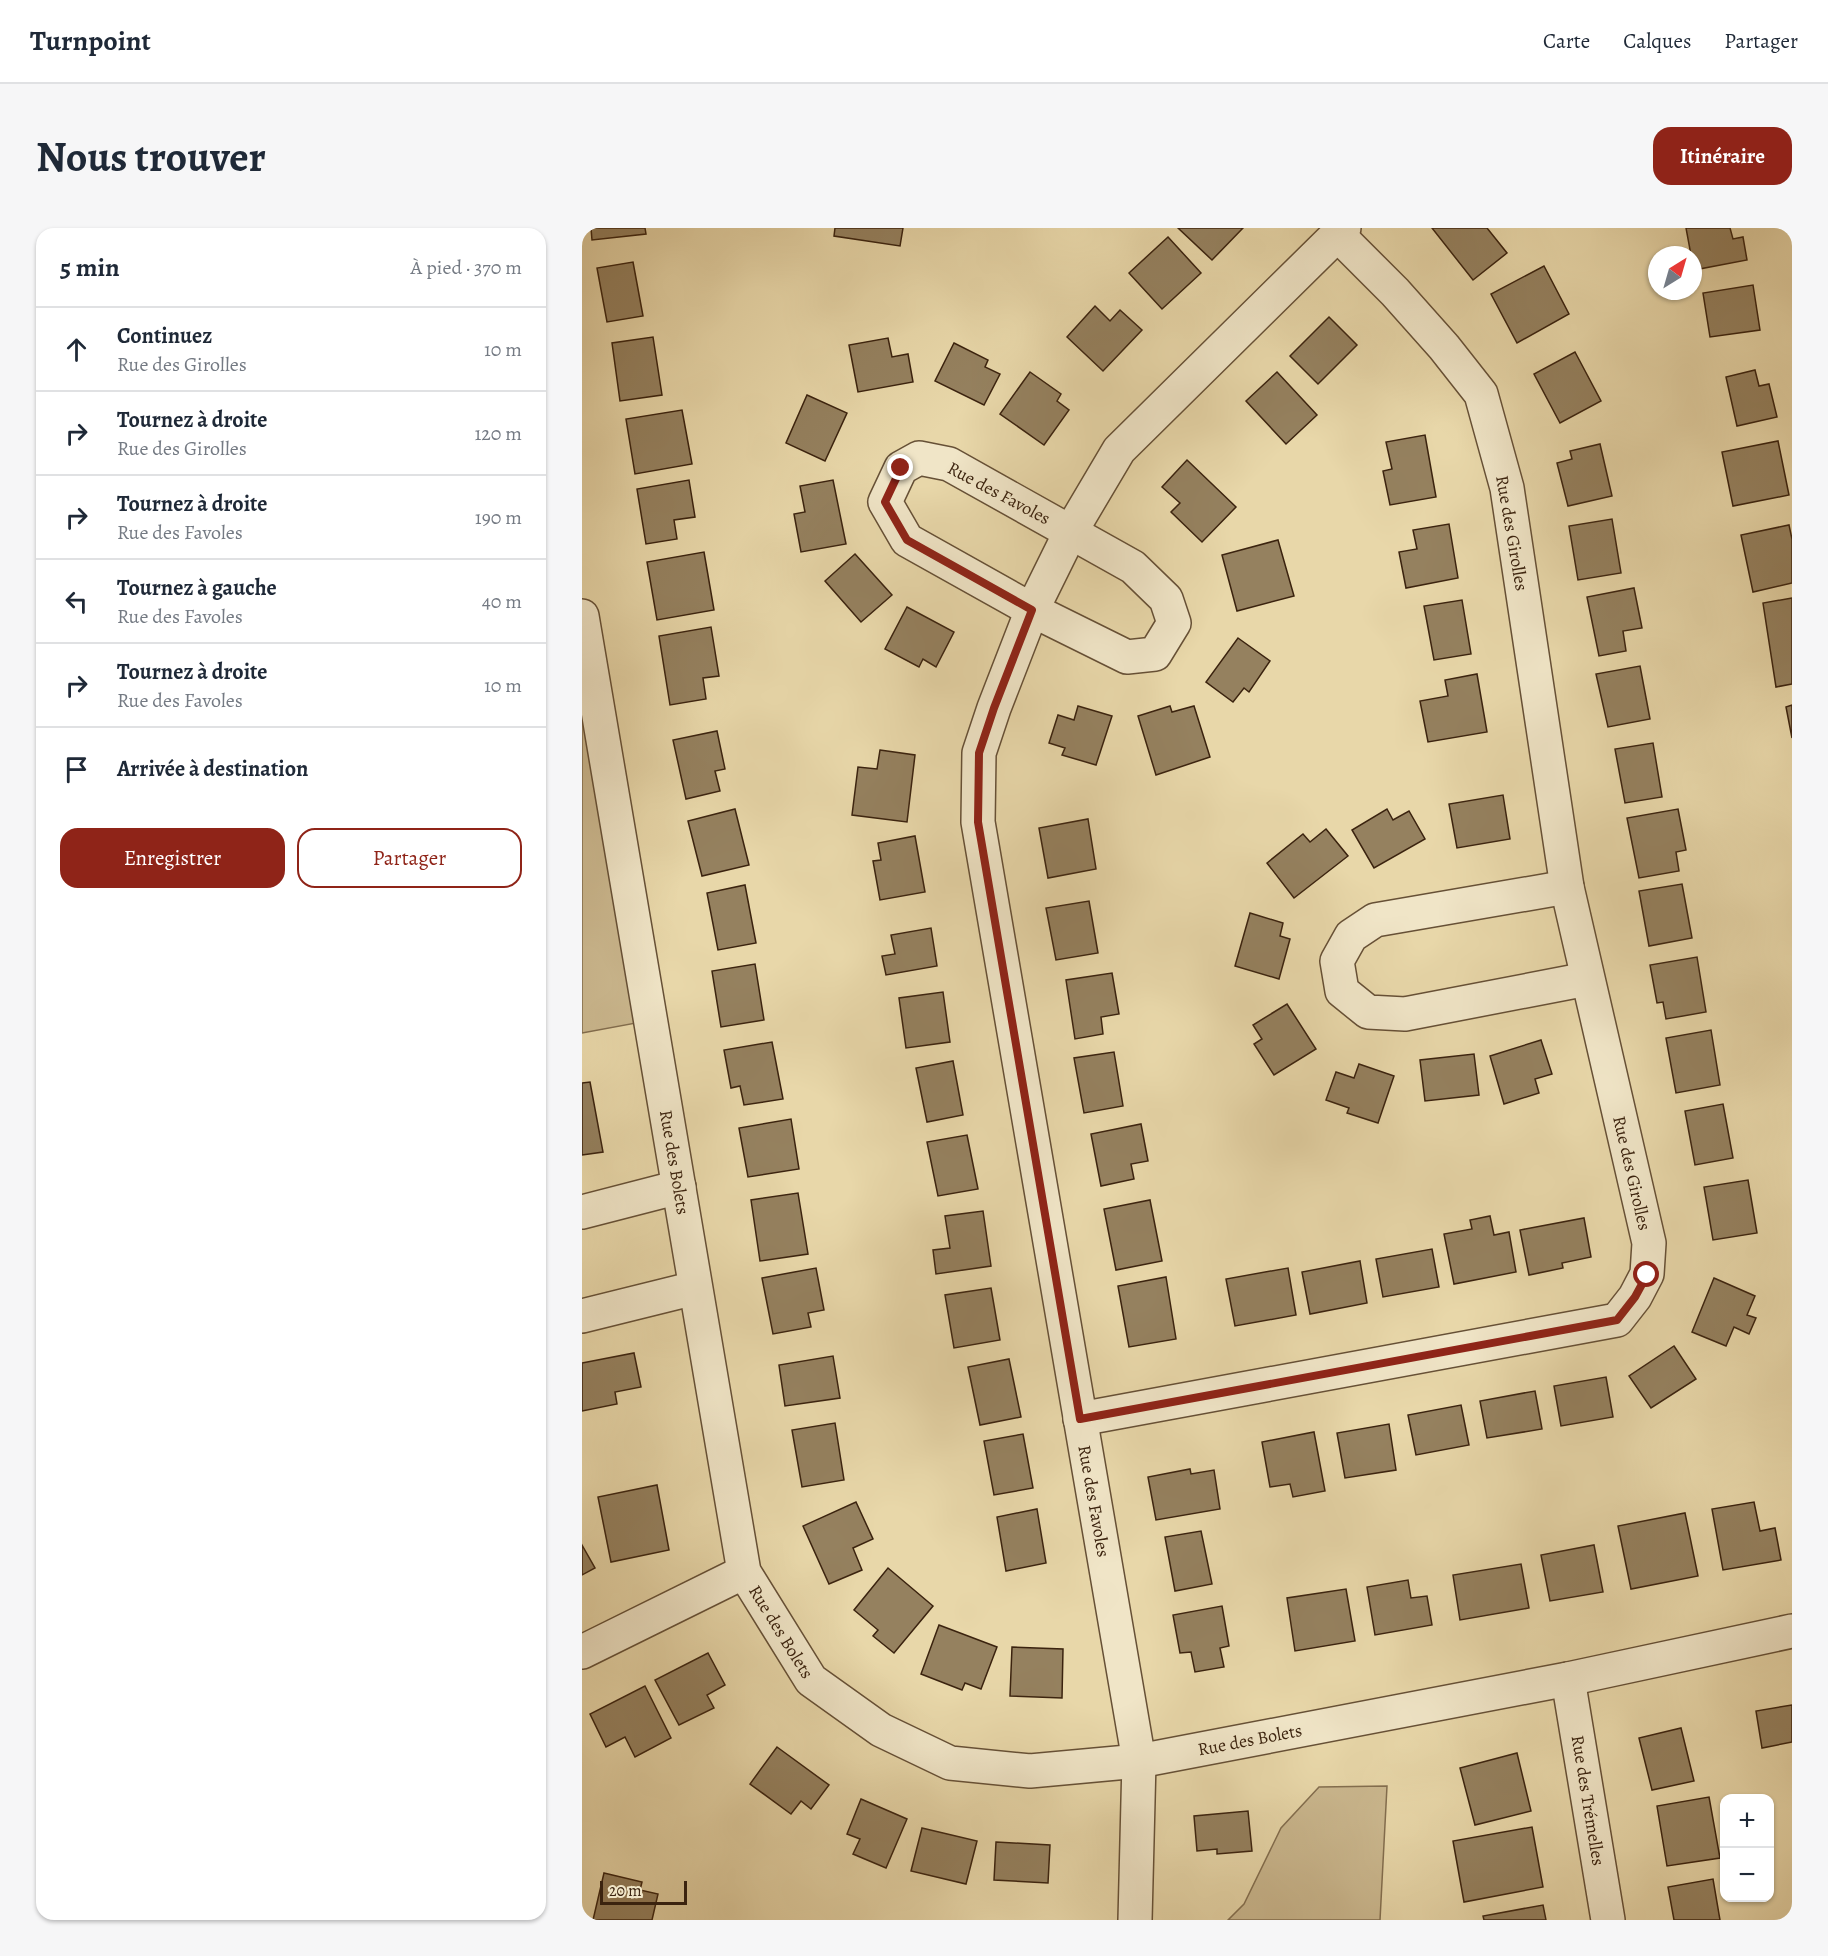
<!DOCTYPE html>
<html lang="fr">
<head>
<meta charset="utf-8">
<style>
  body { margin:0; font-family:Alegreya,serif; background:#f6f6f7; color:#1f2937 }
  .controls { position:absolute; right:18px; bottom:18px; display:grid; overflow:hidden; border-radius:12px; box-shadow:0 2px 4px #0004 }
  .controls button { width:54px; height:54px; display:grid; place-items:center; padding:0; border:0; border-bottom:2px solid #e0e1e3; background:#fff; color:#1f2937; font:30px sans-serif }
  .compass { position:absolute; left:1066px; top:18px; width:54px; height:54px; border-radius:50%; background:#fff; box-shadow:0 2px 4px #0004; rotate:37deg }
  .scale { position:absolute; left:18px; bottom:15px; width:87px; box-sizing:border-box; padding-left:6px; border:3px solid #3b230f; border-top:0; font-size:16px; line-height:21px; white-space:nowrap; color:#3b230f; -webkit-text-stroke:4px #f0e5c7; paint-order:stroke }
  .stop { position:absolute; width:18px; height:18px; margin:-14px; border:4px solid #8f2418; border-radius:50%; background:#fff }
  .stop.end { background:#8f2418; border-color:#fff; box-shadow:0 2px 6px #0008 }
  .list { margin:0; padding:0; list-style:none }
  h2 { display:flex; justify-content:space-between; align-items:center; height:78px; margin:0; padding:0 24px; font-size:26px }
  h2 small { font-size:20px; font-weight:400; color:#747a83 }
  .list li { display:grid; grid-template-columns:39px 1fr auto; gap:18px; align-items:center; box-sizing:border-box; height:84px; padding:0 24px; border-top:2px solid #e0e1e3 }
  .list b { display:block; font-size:22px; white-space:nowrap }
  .list p { margin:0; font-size:20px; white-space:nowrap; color:#747a83 }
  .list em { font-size:20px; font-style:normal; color:#747a83 }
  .actions { display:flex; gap:12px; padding:18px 24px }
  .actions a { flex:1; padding:14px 0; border:2px solid #8f2418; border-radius:18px; text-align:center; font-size:21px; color:#8f2418 }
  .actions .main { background:#8f2418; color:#fff }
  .icon { flex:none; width:33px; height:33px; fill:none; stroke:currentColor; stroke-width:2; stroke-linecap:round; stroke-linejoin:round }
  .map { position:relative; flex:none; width:1210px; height:1692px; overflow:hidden; border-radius:18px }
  header { display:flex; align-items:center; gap:36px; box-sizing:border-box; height:84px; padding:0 30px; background:#fff; border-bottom:2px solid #e0e1e3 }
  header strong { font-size:28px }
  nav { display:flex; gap:33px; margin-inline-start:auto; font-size:21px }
  .intro { display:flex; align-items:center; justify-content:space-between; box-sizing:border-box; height:144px; padding:0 36px }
  h1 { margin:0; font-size:42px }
  .button { padding:15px 27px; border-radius:18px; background:#8f2418; color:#fff; font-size:21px; font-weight:700 }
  main { display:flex; gap:36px; padding:0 36px }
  aside { flex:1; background:#fff; border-radius:18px; box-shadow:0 2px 4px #0004 }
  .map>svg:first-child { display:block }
</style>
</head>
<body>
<header>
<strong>Turnpoint</strong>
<nav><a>Carte</a><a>Calques</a><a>Partager</a></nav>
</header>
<div class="intro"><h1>Nous trouver</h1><a class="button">Itinéraire</a></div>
<main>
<aside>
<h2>5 min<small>À pied · 370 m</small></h2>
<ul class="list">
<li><svg class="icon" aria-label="ahead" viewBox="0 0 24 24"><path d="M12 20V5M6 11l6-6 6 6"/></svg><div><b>Continuez</b><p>Rue des Girolles</p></div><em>10 m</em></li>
<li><svg class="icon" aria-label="right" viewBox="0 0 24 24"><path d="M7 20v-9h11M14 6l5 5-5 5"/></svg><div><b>Tournez à droite</b><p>Rue des Girolles</p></div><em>120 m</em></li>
<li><svg class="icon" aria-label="right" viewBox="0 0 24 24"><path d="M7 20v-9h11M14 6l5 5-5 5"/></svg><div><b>Tournez à droite</b><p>Rue des Favoles</p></div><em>190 m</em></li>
<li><svg class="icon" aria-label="left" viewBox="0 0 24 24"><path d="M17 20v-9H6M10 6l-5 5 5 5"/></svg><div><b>Tournez à gauche</b><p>Rue des Favoles</p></div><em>40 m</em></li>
<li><svg class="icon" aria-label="right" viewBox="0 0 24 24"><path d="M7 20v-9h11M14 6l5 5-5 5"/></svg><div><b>Tournez à droite</b><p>Rue des Favoles</p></div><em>10 m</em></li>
<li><svg class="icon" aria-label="arrive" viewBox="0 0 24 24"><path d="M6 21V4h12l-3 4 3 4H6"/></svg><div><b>Arrivée à destination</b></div></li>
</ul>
<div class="actions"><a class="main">Enregistrer</a><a>Partager</a></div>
</aside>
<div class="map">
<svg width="1210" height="1692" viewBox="0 0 1210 1692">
  <rect width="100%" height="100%" fill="#e8d7a9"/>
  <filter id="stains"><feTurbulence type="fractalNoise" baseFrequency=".00333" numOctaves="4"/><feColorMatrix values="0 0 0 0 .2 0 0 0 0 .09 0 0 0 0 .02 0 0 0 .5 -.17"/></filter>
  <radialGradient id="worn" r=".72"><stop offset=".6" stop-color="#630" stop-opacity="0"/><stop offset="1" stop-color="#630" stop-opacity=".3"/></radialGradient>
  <g fill="#cbb88f" stroke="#836e4f" stroke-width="1.5">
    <path d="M 0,377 L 65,793 L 0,805 Z"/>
    <path d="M 805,1558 L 798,1692 L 646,1692 L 662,1676 L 699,1600 L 737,1559 Z"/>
  </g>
  <g fill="#95815f" stroke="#3b230f" stroke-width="1.5">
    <path d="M 9,0 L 63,0 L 64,6 L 10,12 Z"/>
    <path d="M 253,0 L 321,0 L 318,18 L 252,8 Z"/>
    <path d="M 596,0 L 661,0 L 630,32 Z"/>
    <path d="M 850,0 L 905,0 L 925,25 L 891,52 Z"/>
    <path d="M 1104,0 L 1148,0 L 1151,11 L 1161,9 L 1165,32 L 1112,42 L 1111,27 L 1109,27 Z"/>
    <path d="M 586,9 L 619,45 L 580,81 L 547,45 Z"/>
    <path d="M 51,34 L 61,88 L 25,94 L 15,40 Z"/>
    <path d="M 962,38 L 987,86 L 935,115 L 909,66 Z"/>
    <path d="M 1171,57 L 1178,102 L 1128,109 L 1121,65 Z"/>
    <path d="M 513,78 L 528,93 L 538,82 L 560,102 L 521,143 L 485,109 Z"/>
    <path d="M 747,89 L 775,117 L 736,156 L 708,128 Z"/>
    <path d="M 71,109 L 80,167 L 38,173 L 30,115 Z"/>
    <path d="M 306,110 L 310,129 L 326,126 L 331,154 L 276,164 L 267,117 Z"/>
    <path d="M 372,115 L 406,132 L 403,139 L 418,146 L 402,177 L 353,153 Z"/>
    <path d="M 993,124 L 1019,173 L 978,195 L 952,146 Z"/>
    <path d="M 1173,142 L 1177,158 L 1187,156 L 1195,189 L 1155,198 L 1144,149 Z"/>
    <path d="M 448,144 L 479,166 L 475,173 L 487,182 L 462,217 L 418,186 Z"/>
    <path d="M 695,144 L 735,187 L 704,216 L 664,173 Z"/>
    <path d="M 225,167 L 265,185 L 243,233 L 204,215 Z"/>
    <path d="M 100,182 L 110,236 L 53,246 L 44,191 Z"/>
    <path d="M 843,207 L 854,269 L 808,277 L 801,243 L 810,241 L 804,214 Z"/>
    <path d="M 1196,213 L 1207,267 L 1151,278 L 1140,224 Z"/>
    <path d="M 1018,216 L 1030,268 L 986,278 L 975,235 L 990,231 L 988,223 Z"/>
    <path d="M 605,232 L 654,279 L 620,314 L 589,284 L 598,275 L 580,259 Z"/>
    <path d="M 107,252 L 113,289 L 92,292 L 95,311 L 64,316 L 55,261 Z"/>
    <path d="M 251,252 L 264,316 L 219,324 L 212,286 L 223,284 L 218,258 Z"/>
    <path d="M 1030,291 L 1039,345 L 996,352 L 987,298 Z"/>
    <path d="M 867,296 L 876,350 L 824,360 L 817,324 L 835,321 L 831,302 Z"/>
    <path d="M 1207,297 L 1210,311 L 1210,355 L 1171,364 L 1159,307 Z"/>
    <path d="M 696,312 L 712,368 L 655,383 L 640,327 Z"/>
    <path d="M 122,324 L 132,382 L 75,392 L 65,334 Z"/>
    <path d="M 273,326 L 310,367 L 279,394 L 243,353 Z"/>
    <path d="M 1052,360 L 1060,400 L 1041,403 L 1044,423 L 1017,428 L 1005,369 Z"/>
    <path d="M 1210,370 L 1210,456 L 1194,459 L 1181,375 Z"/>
    <path d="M 880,372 L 889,426 L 852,432 L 842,378 Z"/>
    <path d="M 325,379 L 372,404 L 354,439 L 341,431 L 337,439 L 303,421 Z"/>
    <path d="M 129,399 L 137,448 L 121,450 L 124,471 L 88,477 L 77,408 Z"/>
    <path d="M 656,410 L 688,433 L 667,464 L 662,460 L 651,474 L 624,454 Z"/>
    <path d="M 1058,438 L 1068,491 L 1026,499 L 1014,446 Z"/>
    <path d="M 895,446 L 905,504 L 846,514 L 838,473 L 866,468 L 863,452 Z"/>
    <path d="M 1210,477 L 1210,510 L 1204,479 Z"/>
    <path d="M 496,478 L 530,488 L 514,537 L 480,527 L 483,520 L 467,515 L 476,487 L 492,492 Z"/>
    <path d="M 588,478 L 590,484 L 612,478 L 628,529 L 574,547 L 556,488 Z"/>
    <path d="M 135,503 L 143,541 L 133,543 L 138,563 L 104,571 L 91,512 Z"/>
    <path d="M 1071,515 L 1080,569 L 1043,575 L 1033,521 Z"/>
    <path d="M 298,522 L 333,527 L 325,594 L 270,587 L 276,539 L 295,541 Z"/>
    <path d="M 921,567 L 928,611 L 875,620 L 867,576 Z"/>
    <path d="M 153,581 L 167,637 L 120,648 L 106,593 Z"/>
    <path d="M 805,581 L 811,592 L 827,583 L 843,611 L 792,640 L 770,602 Z"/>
    <path d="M 1096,581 L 1104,622 L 1094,624 L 1097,643 L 1057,650 L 1045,590 Z"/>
    <path d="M 506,591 L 514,641 L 466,650 L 457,600 Z"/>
    <path d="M 744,601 L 766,628 L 712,670 L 685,635 L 721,606 L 728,614 Z"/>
    <path d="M 333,608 L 343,664 L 298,672 L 291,633 L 299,632 L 296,615 Z"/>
    <path d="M 1100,656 L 1110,710 L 1067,718 L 1057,663 Z"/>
    <path d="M 163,657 L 174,715 L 136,722 L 125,665 Z"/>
    <path d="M 507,673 L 516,725 L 474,732 L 464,680 Z"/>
    <path d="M 668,685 L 701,695 L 698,708 L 708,711 L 697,751 L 653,738 Z"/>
    <path d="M 349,700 L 355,738 L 304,747 L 300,728 L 313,726 L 309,707 Z"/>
    <path d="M 1115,729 L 1124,784 L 1084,791 L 1081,774 L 1075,775 L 1068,737 Z"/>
    <path d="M 173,736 L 182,792 L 139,799 L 130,743 Z"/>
    <path d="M 530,745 L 537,786 L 519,789 L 521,806 L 493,811 L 484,752 Z"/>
    <path d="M 361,764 L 368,814 L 324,820 L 317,770 Z"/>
    <path d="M 705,776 L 734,821 L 692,847 L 672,816 L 680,811 L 671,797 Z"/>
    <path d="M 1129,802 L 1138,857 L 1094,865 L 1084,810 Z"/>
    <path d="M 959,812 L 970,846 L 953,851 L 957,865 L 922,876 L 908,828 Z"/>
    <path d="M 190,814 L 201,871 L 162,877 L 158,858 L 149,860 L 142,822 Z"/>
    <path d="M 532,824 L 541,878 L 502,885 L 492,830 Z"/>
    <path d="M 892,826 L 897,867 L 843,873 L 838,832 Z"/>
    <path d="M 371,833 L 381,887 L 345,894 L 334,840 Z"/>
    <path d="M 777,836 L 812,848 L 796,895 L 765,885 L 767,880 L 744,872 L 754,844 L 772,850 Z"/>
    <path d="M 8,854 L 21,924 L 0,927 L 0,855 Z"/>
    <path d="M 1141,876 L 1151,930 L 1113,937 L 1103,883 Z"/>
    <path d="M 209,891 L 217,941 L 166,949 L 157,900 Z"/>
    <path d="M 559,896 L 566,933 L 549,936 L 552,951 L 519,958 L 509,906 Z"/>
    <path d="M 385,907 L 396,961 L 356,968 L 345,914 Z"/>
    <path d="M 1166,952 L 1175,1005 L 1131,1012 L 1122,959 Z"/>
    <path d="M 216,965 L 226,1026 L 178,1033 L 169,972 Z"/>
    <path d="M 568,972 L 580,1033 L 534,1042 L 522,981 Z"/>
    <path d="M 401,983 L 409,1038 L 354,1046 L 351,1022 L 368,1020 L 363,988 Z"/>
    <path d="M 908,988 L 912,1007 L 927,1004 L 934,1044 L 872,1056 L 862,1006 L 890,1001 L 888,992 Z"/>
    <path d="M 1002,990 L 1009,1029 L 980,1035 L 981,1040 L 947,1047 L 938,1002 Z"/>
    <path d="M 850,1021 L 857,1059 L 801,1069 L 794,1031 Z"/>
    <path d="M 778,1033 L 785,1075 L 728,1086 L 720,1044 Z"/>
    <path d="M 234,1040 L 242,1082 L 226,1085 L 229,1099 L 191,1106 L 180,1050 Z"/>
    <path d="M 706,1040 L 714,1087 L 653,1098 L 644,1051 Z"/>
    <path d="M 584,1049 L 594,1111 L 547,1119 L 536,1058 Z"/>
    <path d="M 1132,1050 L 1173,1068 L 1165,1087 L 1174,1090 L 1167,1106 L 1152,1099 L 1144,1118 L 1110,1104 Z"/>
    <path d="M 409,1060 L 418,1112 L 372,1120 L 363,1067 Z"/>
    <path d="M 1092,1118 L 1114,1151 L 1069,1180 L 1047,1148 Z"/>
    <path d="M 52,1125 L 59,1159 L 33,1164 L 35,1176 L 0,1183 L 0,1135 Z"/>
    <path d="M 251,1128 L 258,1170 L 203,1178 L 197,1137 Z"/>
    <path d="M 427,1131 L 439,1189 L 398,1197 L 386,1139 Z"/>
    <path d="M 1024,1149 L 1031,1189 L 979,1198 L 972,1158 Z"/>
    <path d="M 953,1163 L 960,1201 L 905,1210 L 898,1173 Z"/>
    <path d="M 879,1177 L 887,1217 L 834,1227 L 826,1187 Z"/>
    <path d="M 253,1195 L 262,1252 L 220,1259 L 210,1202 Z"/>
    <path d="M 807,1196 L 814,1242 L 763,1250 L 755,1205 Z"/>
    <path d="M 732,1204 L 743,1263 L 711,1269 L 708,1256 L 688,1259 L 680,1214 Z"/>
    <path d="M 441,1206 L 451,1260 L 412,1267 L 402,1213 Z"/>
    <path d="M 608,1241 L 609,1246 L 632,1242 L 638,1281 L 574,1292 L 566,1249 Z"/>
    <path d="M 75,1257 L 87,1322 L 29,1334 L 16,1269 Z"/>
    <path d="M 274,1274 L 291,1311 L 271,1320 L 280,1342 L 247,1356 L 221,1298 Z"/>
    <path d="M 1172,1274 L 1178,1303 L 1193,1300 L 1199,1332 L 1141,1342 L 1130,1281 Z"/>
    <path d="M 455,1281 L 464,1335 L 424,1343 L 415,1289 Z"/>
    <path d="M 1103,1285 L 1116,1348 L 1049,1361 L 1036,1298 Z"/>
    <path d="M 619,1303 L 630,1356 L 593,1363 L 583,1309 Z"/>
    <path d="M 0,1317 L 13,1340 L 0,1347 Z"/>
    <path d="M 1012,1317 L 1021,1364 L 968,1373 L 959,1327 Z"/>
    <path d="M 939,1336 L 947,1380 L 878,1392 L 871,1347 Z"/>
    <path d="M 306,1340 L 351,1378 L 312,1425 L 291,1408 L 296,1402 L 272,1382 Z"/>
    <path d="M 826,1352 L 829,1370 L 845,1368 L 850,1397 L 793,1407 L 785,1359 Z"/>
    <path d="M 764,1361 L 773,1413 L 713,1423 L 705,1370 Z"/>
    <path d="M 640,1378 L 647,1418 L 638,1420 L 642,1439 L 613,1444 L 609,1424 L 598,1425 L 591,1387 Z"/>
    <path d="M 357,1397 L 415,1419 L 399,1461 L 383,1455 L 380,1462 L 339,1446 Z"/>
    <path d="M 430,1419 L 481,1421 L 480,1470 L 428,1468 Z"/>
    <path d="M 126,1425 L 143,1457 L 125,1467 L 132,1480 L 97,1497 L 73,1452 Z"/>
    <path d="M 63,1458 L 89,1510 L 53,1529 L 43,1509 L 24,1519 L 8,1486 Z"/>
    <path d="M 1210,1477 L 1210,1514 L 1180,1520 L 1174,1483 Z"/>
    <path d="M 1099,1500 L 1112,1553 L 1070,1562 L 1057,1510 Z"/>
    <path d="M 195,1519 L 247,1557 L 229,1581 L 219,1573 L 209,1586 L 168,1556 Z"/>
    <path d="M 935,1525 L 949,1583 L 893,1597 L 878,1540 Z"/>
    <path d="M 1127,1569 L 1138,1630 L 1085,1638 L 1075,1578 Z"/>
    <path d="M 279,1571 L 325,1591 L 304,1640 L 271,1626 L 278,1611 L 265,1606 Z"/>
    <path d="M 666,1583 L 670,1623 L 635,1626 L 635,1621 L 615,1623 L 612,1588 Z"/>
    <path d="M 950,1599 L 961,1659 L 882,1674 L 871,1613 Z"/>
    <path d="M 340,1600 L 395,1613 L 384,1656 L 329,1643 Z"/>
    <path d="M 414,1614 L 468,1617 L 466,1655 L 412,1652 Z"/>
    <path d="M 22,1645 L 60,1654 L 58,1662 L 76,1666 L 70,1692 L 11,1692 Z"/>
    <path d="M 1131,1651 L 1138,1692 L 1092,1692 L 1086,1659 Z"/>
    <path d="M 961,1677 L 964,1692 L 902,1692 L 901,1688 Z"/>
  </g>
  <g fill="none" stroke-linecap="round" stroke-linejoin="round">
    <defs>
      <g id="minor">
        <path d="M 337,230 L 367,236 L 551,339 L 584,371 L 592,395 L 573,426 L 545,429 L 450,382 L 325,312 L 303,274 L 319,240 Z"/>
        <path id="s1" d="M 0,388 L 162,1344 L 229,1452 L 299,1502 L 368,1535 L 448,1543 L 557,1533 L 986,1451 L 1210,1403"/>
        <path d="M 985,659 L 793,692 L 769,708 L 755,733 L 760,763 L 786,784 L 823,786 L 1005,751"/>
        <path d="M 0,984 L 97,959"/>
        <path d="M 0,1088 L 113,1060"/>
        <path d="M 498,1191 L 1035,1092 L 1053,1069 L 1065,1046 L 1067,1015 L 985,659 L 925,260 L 899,166 L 862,119 L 813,64 L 756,7"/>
        <path d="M 0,1424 L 162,1344"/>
        <path id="s2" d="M 986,1451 L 1026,1692"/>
        <path d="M 553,1692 L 557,1533 L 396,594 L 397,525 L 412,480 L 450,382 L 489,303 L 537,222 L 762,0"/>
      </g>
    </defs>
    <use href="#minor" stroke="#665036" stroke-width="36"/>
    <use href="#minor" stroke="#f0e5c7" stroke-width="33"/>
  </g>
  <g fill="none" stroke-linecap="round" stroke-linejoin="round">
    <path stroke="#8f2418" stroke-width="8" d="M 319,240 L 303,274 L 325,312 L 450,382 L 412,480 L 397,525 L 396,594 L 498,1191 L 1035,1092 L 1053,1069 L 1065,1047"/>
  </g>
  <g text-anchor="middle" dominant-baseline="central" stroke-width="5" stroke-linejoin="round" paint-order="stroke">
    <g font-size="18" fill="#3b230f" stroke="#f0e5c7">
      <text transform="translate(417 265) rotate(28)">Rue des Favoles</text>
      <text transform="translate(930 305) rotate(80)">Rue des Girolles</text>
      <text stroke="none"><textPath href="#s1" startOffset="554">Rue des Bolets</textPath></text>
      <text transform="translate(1050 945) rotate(77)">Rue des Girolles</text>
      <text transform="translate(512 1273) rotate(80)">Rue des Favoles</text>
      <text stroke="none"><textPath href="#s1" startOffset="1040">Rue des Bolets</textPath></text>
      <text stroke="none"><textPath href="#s1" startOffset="1562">Rue des Bolets</textPath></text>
      <text stroke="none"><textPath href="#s2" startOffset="123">Rue des Trémelles</textPath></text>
    </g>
  </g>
  <rect width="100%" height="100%" filter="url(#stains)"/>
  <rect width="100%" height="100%" fill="url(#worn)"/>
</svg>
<div class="controls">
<button>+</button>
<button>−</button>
</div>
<svg class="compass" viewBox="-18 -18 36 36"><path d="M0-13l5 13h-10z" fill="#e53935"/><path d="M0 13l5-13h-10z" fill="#747a83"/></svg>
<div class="scale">20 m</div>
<div class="stop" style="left:1065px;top:1047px"></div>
<div class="stop end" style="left:319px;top:240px"></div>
</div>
</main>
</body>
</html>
